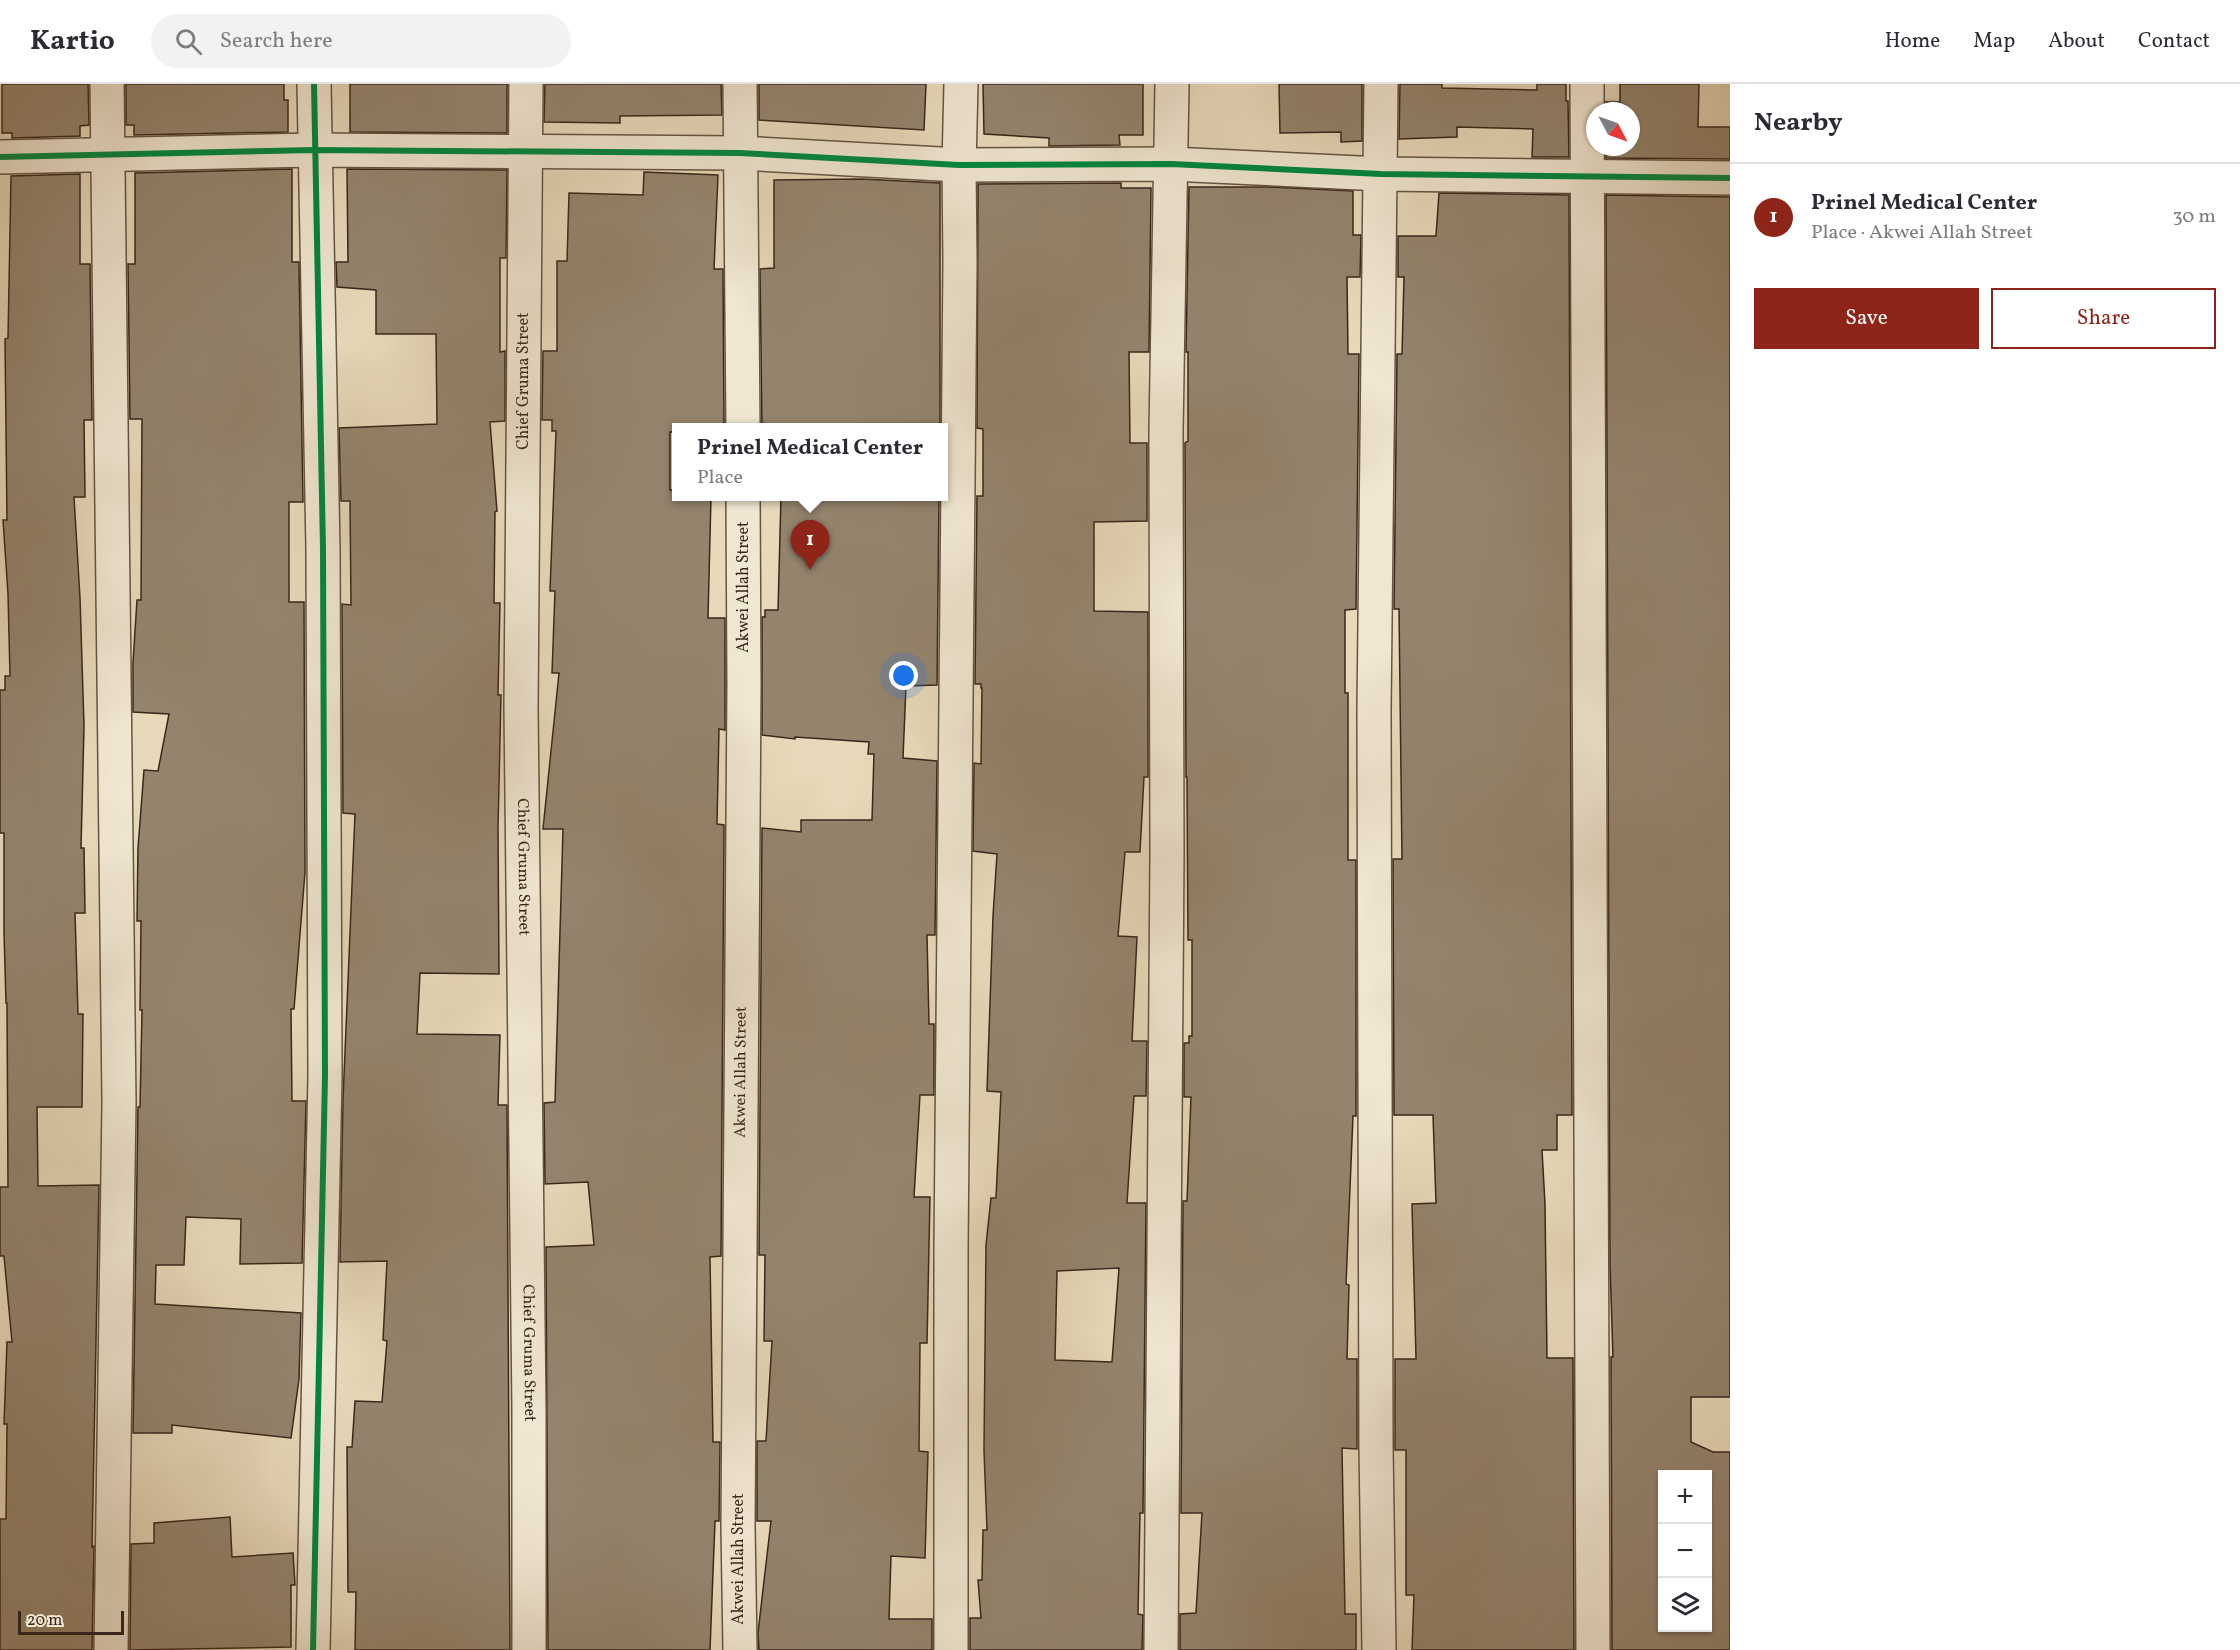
<!DOCTYPE html>
<html lang="en">
<head>
<meta charset="utf-8">
<style>
  body { margin:0; font-family:Vollkorn,serif; background:#f2f2f3; color:#2b2b33 }
  .controls { position:absolute; right:18px; bottom:18px; display:grid; overflow:hidden; border-radius:0px; box-shadow:0 2px 4px #0004 }
  .controls button { width:54px; height:54px; display:grid; place-items:center; padding:0; border:0; border-bottom:2px solid #e1e1e2; background:#fff; color:#2b2b33; font:30px sans-serif }
  .compass { position:absolute; left:1586px; top:18px; width:54px; height:54px; border-radius:50%; background:#fff; box-shadow:0 2px 4px #0004; rotate:131deg }
  .scale { position:absolute; left:18px; bottom:15px; width:106px; box-sizing:border-box; padding-left:6px; border:3px solid #39271c; border-top:0; font-size:16px; line-height:21px; white-space:nowrap; color:#39271c; -webkit-text-stroke:4px #f0e6d2; paint-order:stroke }
  .you { position:absolute; left:904px; top:592px; width:21px; height:21px; margin:-15px; border:4px solid #fff; border-radius:50%; background:#1a73e8; box-shadow:0 0 0 9px #1a73e833 }
  .badge { display:grid; place-items:center; width:39px; height:39px; border-radius:50%; background:#8f2418; color:#fff; font-size:20px; font-weight:700 }
  .pin { position:absolute; translate:-50% -50px; filter:drop-shadow(0 2px 3px #0008) }
  .pin::after { content:''; position:absolute; top:32px; width:21px; height:18px; background:inherit; clip-path:polygon(0 0,100% 0,50% 100%) }
  .popup { position:absolute; left:672px; top:339px; width:276px; height:78px; box-sizing:border-box; display:grid; place-content:center; border-radius:0px; background:#fff; filter:drop-shadow(0 2px 4px #0005); font-size:20px; white-space:nowrap; color:#7c7c81 }
  .popup b { font-size:22px; color:#2b2b33 }
  .popup::after { content:''; position:absolute; left:50%; top:100%; margin-left:-12px; border:12px solid transparent; border-top-color:#fff }
  .list { margin:0; padding:0; list-style:none }
  h2 { display:flex; justify-content:space-between; align-items:center; height:78px; margin:0; padding:0 24px; font-size:26px }
  h2 small { font-size:20px; font-weight:400; color:#7c7c81 }
  .list li { display:grid; grid-template-columns:39px 1fr auto; gap:18px; align-items:center; box-sizing:border-box; height:108px; padding:0 24px; border-top:2px solid #e1e1e2 }
  .list b { display:block; font-size:22px; white-space:nowrap }
  .list p { margin:0; font-size:20px; white-space:nowrap; color:#7c7c81 }
  .list em { font-size:20px; font-style:normal; color:#7c7c81 }
  .actions { display:flex; gap:12px; padding:18px 24px }
  .actions a { flex:1; padding:14px 0; border:2px solid #8f2418; border-radius:0px; text-align:center; font-size:21px; color:#8f2418 }
  .actions .main { background:#8f2418; color:#fff }
  .icon { flex:none; width:33px; height:33px; fill:none; stroke:currentColor; stroke-width:2; stroke-linecap:round; stroke-linejoin:round }
  .map { position:relative; flex:none; width:1730px; height:1566px; overflow:hidden }
  header { display:flex; align-items:center; gap:36px; box-sizing:border-box; height:84px; padding:0 30px; background:#fff; border-bottom:2px solid #e1e1e2 }
  header strong { font-size:28px }
  nav { display:flex; gap:33px; margin-inline-start:auto; font-size:21px }
  .search { width:420px; height:54px; background:#f2f2f3; display:flex; align-items:center; gap:15px; box-sizing:border-box; padding:0 21px; border-radius:33px; color:#7c7c81; font-size:22px }
  main { display:flex }
  aside { flex:1; background:#fff }
  .map>svg:first-child { display:block }
</style>
</head>
<body>
<header>
<strong>Kartio</strong>
<div class="search"><svg class="icon" aria-label="search" viewBox="0 0 24 24"><circle cx="10" cy="10" r="6"/><path d="M15 15l6 6"/></svg>Search here</div>
<nav><a>Home</a><a>Map</a><a>About</a><a>Contact</a></nav>
</header>
<main>
<div class="map">
<svg width="1730" height="1566" viewBox="0 0 1730 1566">
  <rect width="100%" height="100%" fill="#e8d9ba"/>
  <filter id="stains"><feTurbulence type="fractalNoise" baseFrequency=".00333" numOctaves="4"/><feColorMatrix values="0 0 0 0 .2 0 0 0 0 .09 0 0 0 0 .02 0 0 0 .5 -.17"/></filter>
  <radialGradient id="worn" r=".72"><stop offset=".6" stop-color="#630" stop-opacity="0"/><stop offset="1" stop-color="#630" stop-opacity=".3"/></radialGradient>
  <g fill="#94846e" stroke="#39271c" stroke-width="1.5" fill-rule="evenodd">
    <path d="M 2,0 L 88,0 L 89,41 L 80,42 L 80,52 L 12,54 L 12,49 L 2,49 Z"/>
    <path d="M 126,0 L 284,0 L 284,16 L 288,16 L 288,48 L 134,51 L 134,41 L 126,41 Z"/>
    <path d="M 350,0 L 507,0 L 507,49 L 350,48 Z"/>
    <path d="M 545,0 L 721,0 L 722,31 L 620,32 L 620,39 L 544,38 Z"/>
    <path d="M 759,0 L 926,0 L 924,46 L 759,36 Z"/>
    <path d="M 983,0 L 1143,0 L 1143,51 L 1119,51 L 1120,61 L 1049,62 L 1049,54 L 984,50 Z"/>
    <path d="M 1279,0 L 1362,0 L 1362,57 L 1341,58 L 1341,48 L 1280,49 Z"/>
    <path d="M 1400,0 L 1442,0 L 1442,4 L 1537,6 L 1537,0 L 1566,0 L 1566,17 L 1568,17 L 1569,73 L 1532,73 L 1533,45 L 1457,43 L 1457,53 L 1399,55 Z"/>
    <path d="M 1620,0 L 1699,0 L 1698,43 L 1730,43 L 1730,75 L 1606,74 L 1606,63 L 1631,63 L 1631,27 L 1606,27 L 1606,18 L 1620,18 Z"/>
    <path d="M 292,85 L 292,178 L 299,178 L 303,418 L 289,418 L 289,518 L 304,518 L 305,788 L 294,925 L 291,925 L 292,1017 L 306,1017 L 302,1179 L 240,1180 L 241,1135 L 186,1133 L 184,1181 L 156,1181 L 155,1220 L 301,1229 L 299,1295 L 291,1354 L 172,1341 L 172,1349 L 133,1349 L 138,1023 L 140,1023 L 142,926 L 140,926 L 141,837 L 137,837 L 138,764 L 144,686 L 158,687 L 169,630 L 133,628 L 133,579 L 137,516 L 141,516 L 142,335 L 130,335 L 128,180 L 135,180 L 135,89 Z"/>
    <path d="M 347,85 L 507,86 L 506,174 L 500,174 L 500,268 L 505,267 L 505,337 L 490,338 L 497,427 L 495,428 L 494,519 L 500,519 L 498,611 L 501,611 L 498,744 L 499,890 L 420,889 L 417,950 L 500,951 L 498,1021 L 507,1021 L 510,1566 L 355,1566 L 356,1508 L 348,1508 L 347,1363 L 352,1363 L 355,1317 L 382,1318 L 387,1257 L 383,1256 L 387,1177 L 340,1178 L 343,1016 L 355,730 L 343,729 L 342,520 L 351,521 L 350,417 L 341,417 L 339,344 L 437,340 L 436,250 L 376,250 L 376,206 L 337,203 L 336,178 L 348,178 Z"/>
    <path d="M 644,88 L 718,91 L 714,185 L 723,185 L 724,344 L 676,344 L 676,348 L 670,348 L 670,406 L 676,406 L 676,412 L 711,412 L 708,534 L 725,534 L 725,646 L 719,645 L 717,740 L 724,741 L 721,1172 L 710,1173 L 713,1358 L 720,1358 L 719,1437 L 715,1437 L 710,1566 L 548,1566 L 546,1163 L 594,1161 L 588,1098 L 545,1100 L 544,1019 L 555,1018 L 563,745 L 543,745 L 559,589 L 552,589 L 555,507 L 550,507 L 556,347 L 552,347 L 552,336 L 542,336 L 543,267 L 557,267 L 557,177 L 567,177 L 569,109 L 643,111 Z"/>
    <path d="M 80,90 L 80,180 L 90,180 L 92,336 L 84,336 L 85,413 L 74,413 L 80,514 L 84,642 L 81,764 L 84,764 L 85,829 L 75,829 L 78,930 L 83,930 L 82,1023 L 37,1023 L 38,1102 L 99,1101 L 92,1463 L 94,1462 L 92,1566 L 0,1566 L 0,1435 L 6,1435 L 7,1340 L 4,1340 L 7,1258 L 12,1258 L 4,1172 L 0,1172 L 0,1103 L 8,1103 L 7,919 L 6,919 L 4,848 L 4,749 L 0,749 L 0,606 L 5,606 L 5,592 L 10,592 L 8,510 L 3,436 L 7,436 L 5,255 L 8,254 L 11,92 Z"/>
    <path d="M 862,95 L 940,99 L 940,344 L 762,344 L 760,185 L 774,184 L 774,96 Z"/>
    <path d="M 1121,99 L 1121,104 L 1151,104 L 1149,268 L 1129,268 L 1130,359 L 1147,359 L 1147,437 L 1094,438 L 1094,527 L 1148,528 L 1148,693 L 1144,693 L 1140,768 L 1125,768 L 1118,852 L 1137,853 L 1132,957 L 1147,957 L 1146,1012 L 1134,1012 L 1127,1119 L 1146,1119 L 1143,1429 L 1140,1429 L 1138,1530 L 1143,1531 L 1142,1566 L 970,1566 L 970,1534 L 981,1534 L 978,1496 L 982,1496 L 983,1446 L 987,1446 L 984,1366 L 986,1161 L 991,1114 L 996,1114 L 1001,1008 L 987,1007 L 993,832 L 997,770 L 973,767 L 974,679 L 981,680 L 982,604 L 981,604 L 981,600 L 975,600 L 977,412 L 983,412 L 983,345 L 977,344 L 978,100 ZM 1119,1184 L 1112,1278 L 1055,1276 L 1057,1187 Z"/>
    <path d="M 1189,103 L 1268,103 L 1353,107 L 1353,151 L 1361,151 L 1360,193 L 1347,193 L 1348,270 L 1359,270 L 1356,525 L 1345,526 L 1345,609 L 1348,609 L 1348,776 L 1356,776 L 1356,1032 L 1353,1032 L 1346,1200 L 1349,1201 L 1347,1275 L 1357,1275 L 1357,1365 L 1342,1364 L 1345,1530 L 1356,1530 L 1356,1566 L 1180,1566 L 1180,1530 L 1196,1529 L 1202,1429 L 1181,1429 L 1183,1117 L 1187,1117 L 1191,1013 L 1184,1013 L 1184,959 L 1189,959 L 1189,952 L 1192,952 L 1192,856 L 1188,856 L 1187,693 L 1186,693 L 1185,359 L 1188,357 L 1188,268 L 1186,268 Z"/>
    <path d="M 1439,109 L 1569,111 L 1572,1031 L 1557,1031 L 1557,1066 L 1542,1066 L 1545,1120 L 1547,1274 L 1573,1274 L 1574,1566 L 1412,1566 L 1414,1511 L 1406,1511 L 1406,1366 L 1395,1366 L 1395,1275 L 1416,1275 L 1412,1120 L 1436,1119 L 1433,1031 L 1394,1031 L 1393,775 L 1402,775 L 1399,525 L 1394,525 L 1397,270 L 1402,270 L 1404,193 L 1398,193 L 1398,152 L 1436,152 Z"/>
    <path d="M 1606,111 L 1730,113 L 1730,1313 L 1691,1313 L 1691,1358 L 1713,1368 L 1730,1368 L 1730,1566 L 1612,1566 L 1611,1273 L 1613,1273 L 1610,1181 ZM 1662,1390 L 1707,1390 L 1707,1544 L 1662,1544 Z"/>
    <path d="M 781,412 L 939,412 L 937,601 L 906,602 L 903,674 L 937,677 L 935,851 L 927,851 L 929,940 L 934,940 L 934,1011 L 920,1011 L 914,1113 L 930,1113 L 927,1259 L 920,1259 L 919,1367 L 928,1368 L 925,1474 L 891,1472 L 889,1535 L 932,1535 L 932,1566 L 759,1566 L 758,1549 L 771,1437 L 757,1437 L 757,1357 L 766,1357 L 772,1257 L 764,1257 L 765,1171 L 759,1171 L 762,744 L 801,748 L 801,736 L 872,736 L 874,670 L 868,670 L 869,658 L 795,653 L 795,655 L 762,651 L 762,533 L 765,533 L 765,526 L 778,526 Z"/>
    <path d="M 230,1433 L 232,1473 L 293,1469 L 295,1501 L 291,1501 L 291,1563 L 130,1566 L 131,1460 L 154,1459 L 154,1439 Z"/>
  </g>
  <g fill="none" stroke-linecap="round" stroke-linejoin="round">
    <defs>
      <g id="minor">
        <path d="M 107,0 L 119,1018 L 111,1566"/>
        <path id="s1" d="M 526,0 L 521,624 L 529,1326 L 529,1566"/>
        <path d="M 740,0 L 743,344"/>
        <path d="M 1587,0 L 1593,1566"/>
        <path d="M 0,73 L 314,66 L 740,69 L 959,81 L 1171,80 L 1381,90 L 1730,94"/>
        <path d="M 313,1566 L 325,992 L 323,465 L 314,0"/>
        <path id="s2" d="M 740,1566 L 738,1442 L 744,601 L 743,412"/>
        <path d="M 951,1566 L 951,1165 L 960,178 L 959,81 L 961,0"/>
        <path d="M 1161,1566 L 1167,770 L 1166,347 L 1172,0"/>
        <path d="M 1379,1566 L 1376,1361 L 1374,627 L 1381,0"/>
      </g>
    </defs>
    <use href="#minor" stroke="#655444" stroke-width="36"/>
    <use href="#minor" stroke="#f0e6d2" stroke-width="33"/>
    <defs>
      <g id="cycleway">
        <path d="M 0,73 L 314,66 L 740,69 L 959,81 L 1171,80 L 1381,90 L 1730,94"/>
        <path d="M 313,1566 L 325,992 L 323,465 L 314,0"/>
      </g>
    </defs>
    <use href="#cycleway" stroke="#f0e6d2" stroke-width="10"/>
    <use href="#cycleway" stroke="#00873e" stroke-width="6"/>
  </g>
  <g text-anchor="middle" dominant-baseline="central" stroke-width="4.5" stroke-linejoin="round" paint-order="stroke">
    <g font-size="16" fill="#39271c" stroke="#f0e6d2">
      <text transform="translate(524 297) rotate(-90)">Chief Gruma Street</text>
      <text transform="translate(744 503) rotate(-90)">Akwei Allah Street</text>
      <text stroke="none"><textPath href="#s1" startOffset="783">Chief Gruma Street</textPath></text>
      <text stroke="none"><textPath href="#s2" startOffset="578">Akwei Allah Street</textPath></text>
      <text stroke="none"><textPath href="#s1" startOffset="1269">Chief Gruma Street</textPath></text>
      <text transform="translate(739 1475) rotate(-90)">Akwei Allah Street</text>
    </g>
  </g>
  <rect width="100%" height="100%" filter="url(#stains)"/>
  <rect width="100%" height="100%" fill="url(#worn)"/>
</svg>
<div class="controls">
<button>+</button>
<button>−</button>
<button><svg class="icon" aria-label="layers" viewBox="0 0 24 24"><path d="M12 4l9 5-9 5-9-5zM3 14l9 5 9-5"/></svg></button>
</div>
<svg class="compass" viewBox="-18 -18 36 36"><path d="M0-13l5 13h-10z" fill="#e53935"/><path d="M0 13l5-13h-10z" fill="#7c7c81"/></svg>
<div class="scale">20 m</div>
<div class="you"></div>
<div class="pin badge" style="left:810px;top:486px">1</div>
<div class="popup"><b>Prinel Medical Center</b>Place</div>
</div>
<aside>
<h2>Nearby<small></small></h2>
<ul class="list">
<li><span class="badge">1</span><div><b>Prinel Medical Center</b><p>Place · Akwei Allah Street</p></div><em>30 m</em></li>
</ul>
<div class="actions"><a class="main">Save</a><a>Share</a></div>
</aside>
</main>
</body>
</html>
